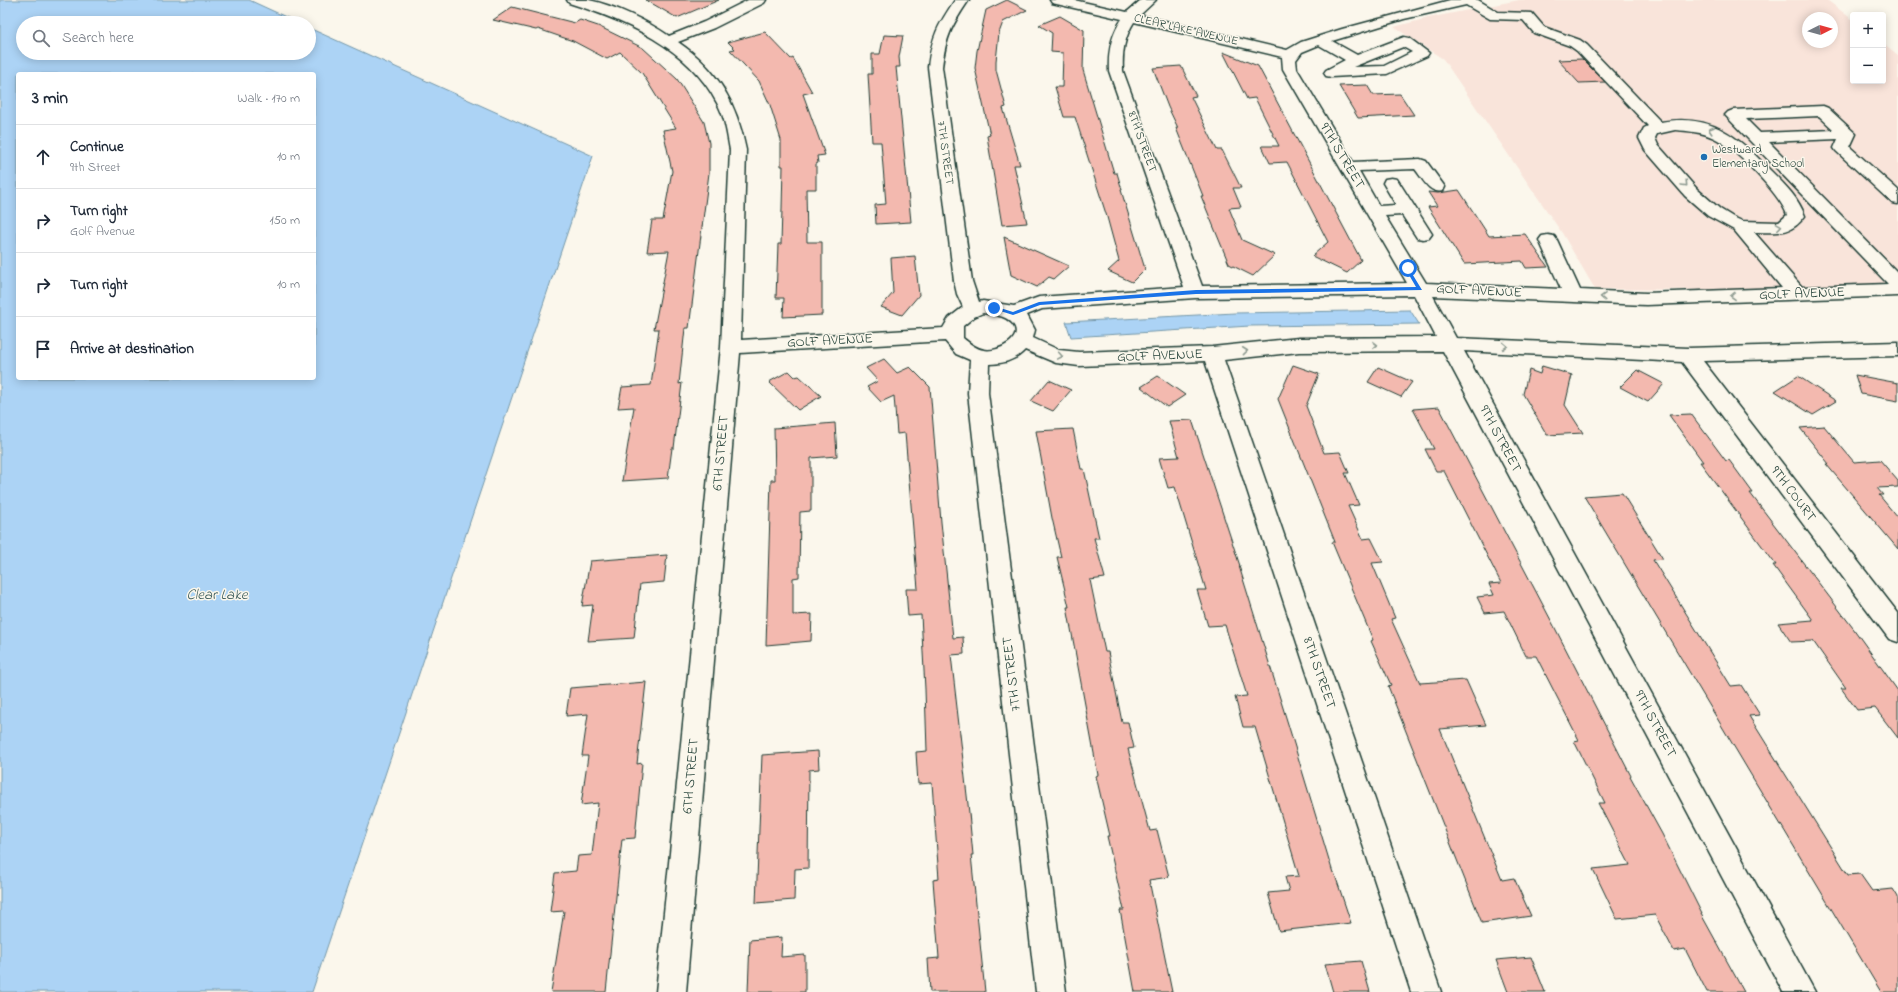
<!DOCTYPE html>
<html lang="en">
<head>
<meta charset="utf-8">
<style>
  body { margin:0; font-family:"Indie Flower",sans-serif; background:#f6f6f7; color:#1f2937 }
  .controls { position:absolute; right:12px; top:12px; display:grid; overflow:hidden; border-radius:4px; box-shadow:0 2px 10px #0003 }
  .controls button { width:36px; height:36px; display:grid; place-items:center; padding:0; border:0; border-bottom:1px solid #e0e1e3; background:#fff; color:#1f2937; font:20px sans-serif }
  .compass { position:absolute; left:1802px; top:12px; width:36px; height:36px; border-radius:50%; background:#fff; box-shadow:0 2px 10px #0003; rotate:84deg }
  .stop { position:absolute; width:12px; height:12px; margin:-9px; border:3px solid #1a73e8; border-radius:50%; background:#fff }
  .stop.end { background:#1a73e8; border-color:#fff; box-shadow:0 1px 4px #0008 }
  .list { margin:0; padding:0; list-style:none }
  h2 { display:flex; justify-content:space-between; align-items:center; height:52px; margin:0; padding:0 16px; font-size:17px }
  h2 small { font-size:13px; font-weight:400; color:#747a83 }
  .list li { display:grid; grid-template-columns:26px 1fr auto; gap:12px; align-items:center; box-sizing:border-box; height:64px; padding:0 16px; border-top:1px solid #e0e1e3 }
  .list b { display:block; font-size:15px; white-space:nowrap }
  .list p { margin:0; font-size:13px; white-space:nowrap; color:#747a83 }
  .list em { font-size:13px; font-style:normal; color:#747a83 }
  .icon { flex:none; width:22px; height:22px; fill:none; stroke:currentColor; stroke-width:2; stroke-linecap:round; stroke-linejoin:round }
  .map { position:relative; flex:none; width:1898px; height:992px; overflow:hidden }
  .search { position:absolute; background:#fff; box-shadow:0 2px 10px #0003; left:16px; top:16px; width:300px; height:44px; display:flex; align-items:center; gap:10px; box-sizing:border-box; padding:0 14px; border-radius:22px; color:#747a83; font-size:15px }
  .panel { position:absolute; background:#fff; box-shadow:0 2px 10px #0003; left:16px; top:72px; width:300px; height:308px; border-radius:4px }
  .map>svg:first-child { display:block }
</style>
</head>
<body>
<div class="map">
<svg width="1898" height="992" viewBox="0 0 1898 992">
  <rect width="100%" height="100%" fill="#fbf7ec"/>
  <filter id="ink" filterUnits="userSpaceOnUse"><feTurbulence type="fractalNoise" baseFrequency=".025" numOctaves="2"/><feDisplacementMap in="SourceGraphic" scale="8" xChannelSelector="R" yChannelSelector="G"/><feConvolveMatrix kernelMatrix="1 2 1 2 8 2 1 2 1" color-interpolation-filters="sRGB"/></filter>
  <g filter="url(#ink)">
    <path fill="#f9e4da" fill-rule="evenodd" d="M 1519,0 L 1827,0 L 1853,20 L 1853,81 L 1883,81 L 1883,43 L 1898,55 L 1898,283 L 1709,290 L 1595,289 L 1562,233 L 1443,59 L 1394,27 L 1428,18 ZM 1808,18 L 1832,18 L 1832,42 L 1808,42 Z"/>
    <g fill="#acd3f5" stroke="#7497a8" fill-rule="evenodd">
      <path d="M 0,0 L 249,0 L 299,23 L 23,23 L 23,53 L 309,53 L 309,28 L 593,156 L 312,992 L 0,992 ZM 18,74 L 314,74 L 314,378 L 18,378 Z"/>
      <path d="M 1410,310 L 1419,324 L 1250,326 L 1071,337 L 1066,322 L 1235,313 Z"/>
    </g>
    <g fill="#f3b9af" stroke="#1f3d34">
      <path d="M 646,0 L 719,0 L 677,18 Z"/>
      <path d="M 1007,0 L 1027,10 L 1003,22 L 999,33 L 996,61 L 996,70 L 1006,107 L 1003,108 L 1020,165 L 1014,165 L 1027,223 L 1002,225 L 987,136 L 990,135 L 975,68 L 977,51 L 986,10 Z"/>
      <path d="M 512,7 L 575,23 L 580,20 L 598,26 L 643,48 L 677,79 L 704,122 L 709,143 L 709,173 L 689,328 L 685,328 L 679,384 L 682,383 L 674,448 L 672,448 L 668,478 L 622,481 L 634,407 L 618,408 L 622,387 L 651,385 L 659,329 L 654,329 L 669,251 L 647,252 L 652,220 L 663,220 L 672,171 L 663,130 L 676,128 L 642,73 L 620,52 L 607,59 L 573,41 L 538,29 L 536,30 L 493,20 Z"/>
      <path d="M 1060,16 L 1084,30 L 1083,70 L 1114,173 L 1117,173 L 1122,190 L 1121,190 L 1145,269 L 1132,282 L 1108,271 L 1119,261 L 1107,217 L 1075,117 L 1064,117 L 1055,87 L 1062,87 L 1063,53 L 1051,52 L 1052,33 L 1039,25 Z"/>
      <path d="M 765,32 L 791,59 L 793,58 L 812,92 L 803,94 L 825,155 L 817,156 L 818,163 L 816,164 L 816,189 L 806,189 L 807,242 L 822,242 L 822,315 L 783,317 L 784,298 L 776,298 L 778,244 L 781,244 L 782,209 L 783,166 L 781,166 L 781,140 L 770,105 L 759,81 L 730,50 L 735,49 L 728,42 Z"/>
      <path d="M 884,35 L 903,36 L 899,57 L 900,67 L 896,67 L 911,222 L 876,224 L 875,205 L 886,204 L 881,142 L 872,142 L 868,74 L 872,74 L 872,54 L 880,54 Z"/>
      <path d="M 1223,52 L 1258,66 L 1361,260 L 1347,273 L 1312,256 L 1328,242 L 1287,162 L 1270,163 L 1262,146 L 1279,146 L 1255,98 L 1247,99 Z"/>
      <path d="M 1582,59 L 1605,82 L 1579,83 L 1558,60 Z"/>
      <path d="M 1181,66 L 1196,96 L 1191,97 L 1217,150 L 1222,150 L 1241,188 L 1233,188 L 1241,207 L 1229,208 L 1242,240 L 1275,255 L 1253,276 L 1229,264 L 1201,196 L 1203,196 L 1176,128 L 1178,128 L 1168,107 L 1153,68 Z"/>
      <path d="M 1367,85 L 1373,95 L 1400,94 L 1414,115 L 1358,118 L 1339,86 Z"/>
      <path d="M 1459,190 L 1489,236 L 1525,234 L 1548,267 L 1526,268 L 1522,261 L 1464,264 L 1428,207 L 1437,206 L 1428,192 L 1438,193 Z"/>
      <path d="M 1004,237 L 1069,266 L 1054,279 L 1049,277 L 1037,287 L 1011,275 Z"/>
      <path d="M 915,256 L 919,295 L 902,315 L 881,307 L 893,293 L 891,258 Z"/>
      <path d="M 884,359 L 897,373 L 910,367 L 930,387 L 941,522 L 953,638 L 963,637 L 964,654 L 951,655 L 969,813 L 973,855 L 971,855 L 985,992 L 930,992 L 928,959 L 939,958 L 933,880 L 939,879 L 932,783 L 918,784 L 916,752 L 927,751 L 925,689 L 921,615 L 908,616 L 906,589 L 918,589 L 905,433 L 897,434 L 894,396 L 881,402 L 867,387 L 878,381 L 866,368 Z"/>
      <path d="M 1293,365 L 1319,374 L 1306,406 L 1324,453 L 1340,452 L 1349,473 L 1345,473 L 1359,505 L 1348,506 L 1363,539 L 1371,538 L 1383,562 L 1372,563 L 1395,618 L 1391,619 L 1420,683 L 1466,680 L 1486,725 L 1440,729 L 1502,880 L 1514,878 L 1531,916 L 1482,923 L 1388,686 L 1391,685 L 1371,641 L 1373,640 L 1332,542 L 1335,542 L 1278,399 Z"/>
      <path d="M 1542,366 L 1572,375 L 1565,405 L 1583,433 L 1547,435 L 1523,394 L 1529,370 L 1540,374 Z"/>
      <path d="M 1378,367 L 1412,382 L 1401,397 L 1368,382 Z"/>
      <path d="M 1637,370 L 1664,384 L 1648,402 L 1620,387 Z"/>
      <path d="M 789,371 L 795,377 L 799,376 L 821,396 L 798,410 L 769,382 Z"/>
      <path d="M 1855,375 L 1898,383 L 1898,401 L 1861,394 Z"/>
      <path d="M 1158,376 L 1185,395 L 1167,407 L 1141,387 Z"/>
      <path d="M 1798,376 L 1836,401 L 1813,415 L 1775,391 Z"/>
      <path d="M 1049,380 L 1071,390 L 1053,411 L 1031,401 Z"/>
      <path d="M 1439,407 L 1554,626 L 1631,776 L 1630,776 L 1662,834 L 1702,914 L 1701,914 L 1744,992 L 1707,992 L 1685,949 L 1674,951 L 1655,915 L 1617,919 L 1593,869 L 1630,865 L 1598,803 L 1605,803 L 1574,741 L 1579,740 L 1536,656 L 1526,656 L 1504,611 L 1485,613 L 1477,597 L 1494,595 L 1489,584 L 1501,583 L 1444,471 L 1436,471 L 1425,449 L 1434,449 L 1413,409 Z"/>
      <path d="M 1691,414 L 1726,461 L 1729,460 L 1753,493 L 1750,493 L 1853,628 L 1898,691 L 1898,738 L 1875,708 L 1857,710 L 1841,688 L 1846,688 L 1813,641 L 1791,642 L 1778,623 L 1813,620 L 1773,565 L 1776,565 L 1700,462 L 1703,462 L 1669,415 Z"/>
      <path d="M 1192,420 L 1240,566 L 1239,566 L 1288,724 L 1333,873 L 1334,872 L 1351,923 L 1279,931 L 1268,893 L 1289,891 L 1285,877 L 1299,876 L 1255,727 L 1243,727 L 1235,697 L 1247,696 L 1225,625 L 1208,626 L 1197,590 L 1206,590 L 1175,487 L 1168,488 L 1159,458 L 1179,457 L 1169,421 Z"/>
      <path d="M 835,423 L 837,456 L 811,458 L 811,511 L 800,512 L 799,577 L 793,578 L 793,615 L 812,614 L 811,641 L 766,645 L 771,480 L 775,480 L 774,428 Z"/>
      <path d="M 1824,426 L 1854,462 L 1880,460 L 1898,481 L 1898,487 L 1877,488 L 1883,495 L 1879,495 L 1898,518 L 1898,549 L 1826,464 L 1829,464 L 1800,428 Z"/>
      <path d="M 1073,429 L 1081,469 L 1084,469 L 1099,538 L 1094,538 L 1105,578 L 1090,580 L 1105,652 L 1108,652 L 1122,722 L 1128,722 L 1134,748 L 1128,749 L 1150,831 L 1157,830 L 1169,877 L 1149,880 L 1172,992 L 1135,992 L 1120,910 L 1124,910 L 1107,836 L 1110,836 L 1096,776 L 1098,775 L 1067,607 L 1069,607 L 1057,557 L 1061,557 L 1052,518 L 1036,431 Z"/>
      <path d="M 1622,493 L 1663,559 L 1653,560 L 1731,686 L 1741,685 L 1760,715 L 1749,716 L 1848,875 L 1860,874 L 1872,891 L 1893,889 L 1898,897 L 1898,992 L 1881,992 L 1584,496 Z"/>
      <path d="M 667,555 L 664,582 L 640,584 L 634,638 L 588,641 L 593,605 L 582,606 L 590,561 Z"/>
      <path d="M 646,682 L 637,764 L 642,763 L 635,838 L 622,839 L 606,992 L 551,992 L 564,911 L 550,912 L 555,873 L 576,871 L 578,856 L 592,855 L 598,803 L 581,805 L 588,756 L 582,756 L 588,714 L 566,716 L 570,688 Z"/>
      <path d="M 818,751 L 819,769 L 809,770 L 808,868 L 795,869 L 794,900 L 756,903 L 762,755 Z"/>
      <path d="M 782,937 L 781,957 L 805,955 L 805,992 L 748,992 L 750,940 Z"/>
      <path d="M 1531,957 L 1545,992 L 1508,992 L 1496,960 Z"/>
      <path d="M 1361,961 L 1370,992 L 1333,992 L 1325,964 Z"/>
    </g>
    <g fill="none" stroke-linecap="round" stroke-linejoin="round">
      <defs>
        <path id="minor" d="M 567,0 C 574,0 582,0 589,0 C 616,6 646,20 669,36 L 704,22 L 748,0 L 766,0 L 764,3 L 714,28 L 678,42 C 718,69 737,104 746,150 L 741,340 L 943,328 L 949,318 L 963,307 L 957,294 L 954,281 L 928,67 C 932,36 938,25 955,0 L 969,0 C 952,25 946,36 942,67 L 972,281 L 979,302 L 983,301 L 1014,306 L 1039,297 L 1184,287 L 1109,71 C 1108,52 1111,35 1122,19 L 1052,3 L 1050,0 L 1074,0 L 1127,12 L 1141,0 L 1156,0 L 1140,15 L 1287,50 L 1301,42 L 1342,29 L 1450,0 L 1478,0 L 1498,12 L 1532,13 L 1544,27 L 1580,40 L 1587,45 L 1661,122 C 1712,113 1738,137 1770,170 C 1784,184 1798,197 1805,216 C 1791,236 1776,232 1754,232 L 1802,287 L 1888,284 L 1725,115 L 1728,112 L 1733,110 L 1823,106 L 1828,108 L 1856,134 L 1850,147 L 1898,190 L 1898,204 L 1892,203 L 1836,151 L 1834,148 L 1838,139 L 1769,142 L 1898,273 L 1898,296 L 1646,305 L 1433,296 L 1456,338 L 1688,348 L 1898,342 L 1898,356 L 1703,361 L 1898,613 L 1898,642 L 1889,639 L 1682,362 L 1464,351 L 1815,992 L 1783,992 L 1443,351 L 1299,352 L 1224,360 L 1441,992 L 1411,992 L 1205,361 L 1079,366 L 1056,363 L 1025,350 C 1016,360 1003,364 989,364 L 988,393 L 1066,992 L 1036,992 L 968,393 L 970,360 L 956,354 L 945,341 L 740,353 L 686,992 L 656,992 L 721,347 L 730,150 C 727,134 725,117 717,103 C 688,47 626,21 569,3 ZM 1466,5 L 1490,19 L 1523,20 L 1534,33 L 1570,46 L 1577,51 L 1648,126 L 1644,128 L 1639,138 L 1645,150 L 1685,196 L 1708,216 L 1734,230 L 1782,288 L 1646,293 L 1580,290 L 1557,240 L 1554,236 L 1548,235 L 1542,236 L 1539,240 L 1561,289 L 1426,283 L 1385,216 L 1402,215 L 1417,238 L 1423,239 L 1429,238 L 1432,234 L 1397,179 L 1391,178 L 1385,179 L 1383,183 L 1396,205 L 1379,206 L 1359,171 L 1415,169 C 1423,179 1429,194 1443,191 L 1445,187 L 1426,161 L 1420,159 L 1353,162 L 1297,69 L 1296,60 L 1302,52 L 1319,45 L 1345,60 L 1326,70 L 1324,73 L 1326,76 L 1331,77 L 1387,74 L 1427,56 L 1429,53 L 1409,38 L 1404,37 L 1357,55 L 1332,41 L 1404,19 ZM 1134,22 L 1282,57 L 1283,69 L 1407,283 L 1202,286 L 1123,71 C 1122,53 1124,38 1134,22 ZM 1403,47 L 1412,52 L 1384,66 L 1353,67 ZM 1819,116 L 1834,130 L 1760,133 L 1746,119 ZM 1675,130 C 1688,131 1702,132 1714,138 C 1735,148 1780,194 1787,215 L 1779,222 L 1742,221 L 1733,217 L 1720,209 L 1697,189 L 1658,145 L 1655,138 L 1657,134 ZM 1414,295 L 1436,337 L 1299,338 L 1212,347 L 1079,352 L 1059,350 L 1033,338 L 1035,330 L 1027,315 L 1042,309 L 1195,298 ZM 983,313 C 993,315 1005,315 1012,323 C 1026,338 998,353 984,350 C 976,349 969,343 963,338 L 963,326 L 974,317 Z"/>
      </defs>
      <use href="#minor" stroke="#1f3d34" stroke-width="3"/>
      <use href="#minor" fill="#fbf7ec" fill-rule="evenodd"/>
    </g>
    <defs><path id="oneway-chevron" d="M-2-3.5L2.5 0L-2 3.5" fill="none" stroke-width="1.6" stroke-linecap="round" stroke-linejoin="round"/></defs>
    <g stroke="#8d9a90">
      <use href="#oneway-chevron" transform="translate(1711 130) rotate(-162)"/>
      <use href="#oneway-chevron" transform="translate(1685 184) rotate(47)"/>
      <use href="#oneway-chevron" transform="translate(1779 226) rotate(-9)"/>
      <use href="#oneway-chevron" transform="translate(1733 296) rotate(178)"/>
      <use href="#oneway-chevron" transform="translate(1603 297) rotate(-177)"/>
      <use href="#oneway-chevron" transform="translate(1375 345)"/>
      <use href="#oneway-chevron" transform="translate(1505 346) rotate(2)"/>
      <use href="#oneway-chevron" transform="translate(1245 351) rotate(-6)"/>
      <use href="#oneway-chevron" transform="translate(1060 356) rotate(10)"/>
    </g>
  </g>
  <path fill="#1a73e8" d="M 1408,267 L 1422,290 L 1196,294 L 1040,305 L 1013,315 L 991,308 L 994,306 L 1013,312 L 1039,302 L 1196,290 L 1416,287 L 1405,268 Z"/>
  <circle fill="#1f6fb2" stroke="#fbf7ec" stroke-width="1.5" cx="1704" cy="157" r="4"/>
  <g text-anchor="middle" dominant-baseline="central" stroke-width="3" stroke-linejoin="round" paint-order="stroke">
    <g font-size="12" fill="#1f3d34" stroke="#fbf7ec">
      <text transform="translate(1186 30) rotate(13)">CLEAR LAKE AVENUE</text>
      <text transform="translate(1142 142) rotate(70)">8TH STREET</text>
      <text transform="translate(945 153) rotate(82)">7TH STREET</text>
    </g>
    <g font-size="12" fill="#1f3d34" stroke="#fbf7ec" text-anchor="start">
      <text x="1712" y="150">Westward<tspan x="1712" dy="14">Elementary School</tspan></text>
    </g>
    <g font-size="14" fill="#1f3d34" stroke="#fbf7ec">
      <text transform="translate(1342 156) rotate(59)">9TH STREET</text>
      <text transform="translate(1479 291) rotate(3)">GOLF AVENUE</text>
      <text transform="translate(1802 294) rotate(-2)">GOLF AVENUE</text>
      <text transform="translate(830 341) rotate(-3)">GOLF AVENUE</text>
      <text transform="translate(1160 356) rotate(-2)">GOLF AVENUE</text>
      <text transform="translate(1500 439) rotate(62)">9TH STREET</text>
      <text transform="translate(721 453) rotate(-85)">6TH STREET</text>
      <text transform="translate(1793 494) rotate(53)">9TH COURT</text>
      <text transform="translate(1319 673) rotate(71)">8TH STREET</text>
      <text transform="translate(1012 674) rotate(-97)">7TH STREET</text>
      <text transform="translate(1655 724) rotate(62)">9TH STREET</text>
      <text transform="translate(691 776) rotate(-85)">6TH STREET</text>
    </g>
    <g font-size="15" font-style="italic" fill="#3b5b5b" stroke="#fbf7ec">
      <text x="217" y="595">Clear Lake</text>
    </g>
  </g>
</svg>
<div class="controls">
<button>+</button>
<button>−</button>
</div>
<svg class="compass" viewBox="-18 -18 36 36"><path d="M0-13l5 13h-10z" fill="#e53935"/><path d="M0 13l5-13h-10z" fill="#747a83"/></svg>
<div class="stop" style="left:1408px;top:268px"></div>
<div class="stop end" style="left:994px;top:308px"></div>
<div class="search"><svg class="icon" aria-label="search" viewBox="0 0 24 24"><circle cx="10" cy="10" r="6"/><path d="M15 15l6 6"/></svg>Search here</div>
<section class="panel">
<h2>3 min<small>Walk · 170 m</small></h2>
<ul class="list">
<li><svg class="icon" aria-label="ahead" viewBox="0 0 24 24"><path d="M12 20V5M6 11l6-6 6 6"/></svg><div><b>Continue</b><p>9th Street</p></div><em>10 m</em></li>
<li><svg class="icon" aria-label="right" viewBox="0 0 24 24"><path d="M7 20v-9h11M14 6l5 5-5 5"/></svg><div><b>Turn right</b><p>Golf Avenue</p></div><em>150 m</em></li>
<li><svg class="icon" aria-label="right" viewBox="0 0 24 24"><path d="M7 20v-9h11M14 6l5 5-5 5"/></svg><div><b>Turn right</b></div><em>10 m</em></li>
<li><svg class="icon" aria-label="arrive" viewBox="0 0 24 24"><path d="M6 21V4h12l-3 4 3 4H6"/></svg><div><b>Arrive at destination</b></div></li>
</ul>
</section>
</div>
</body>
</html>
